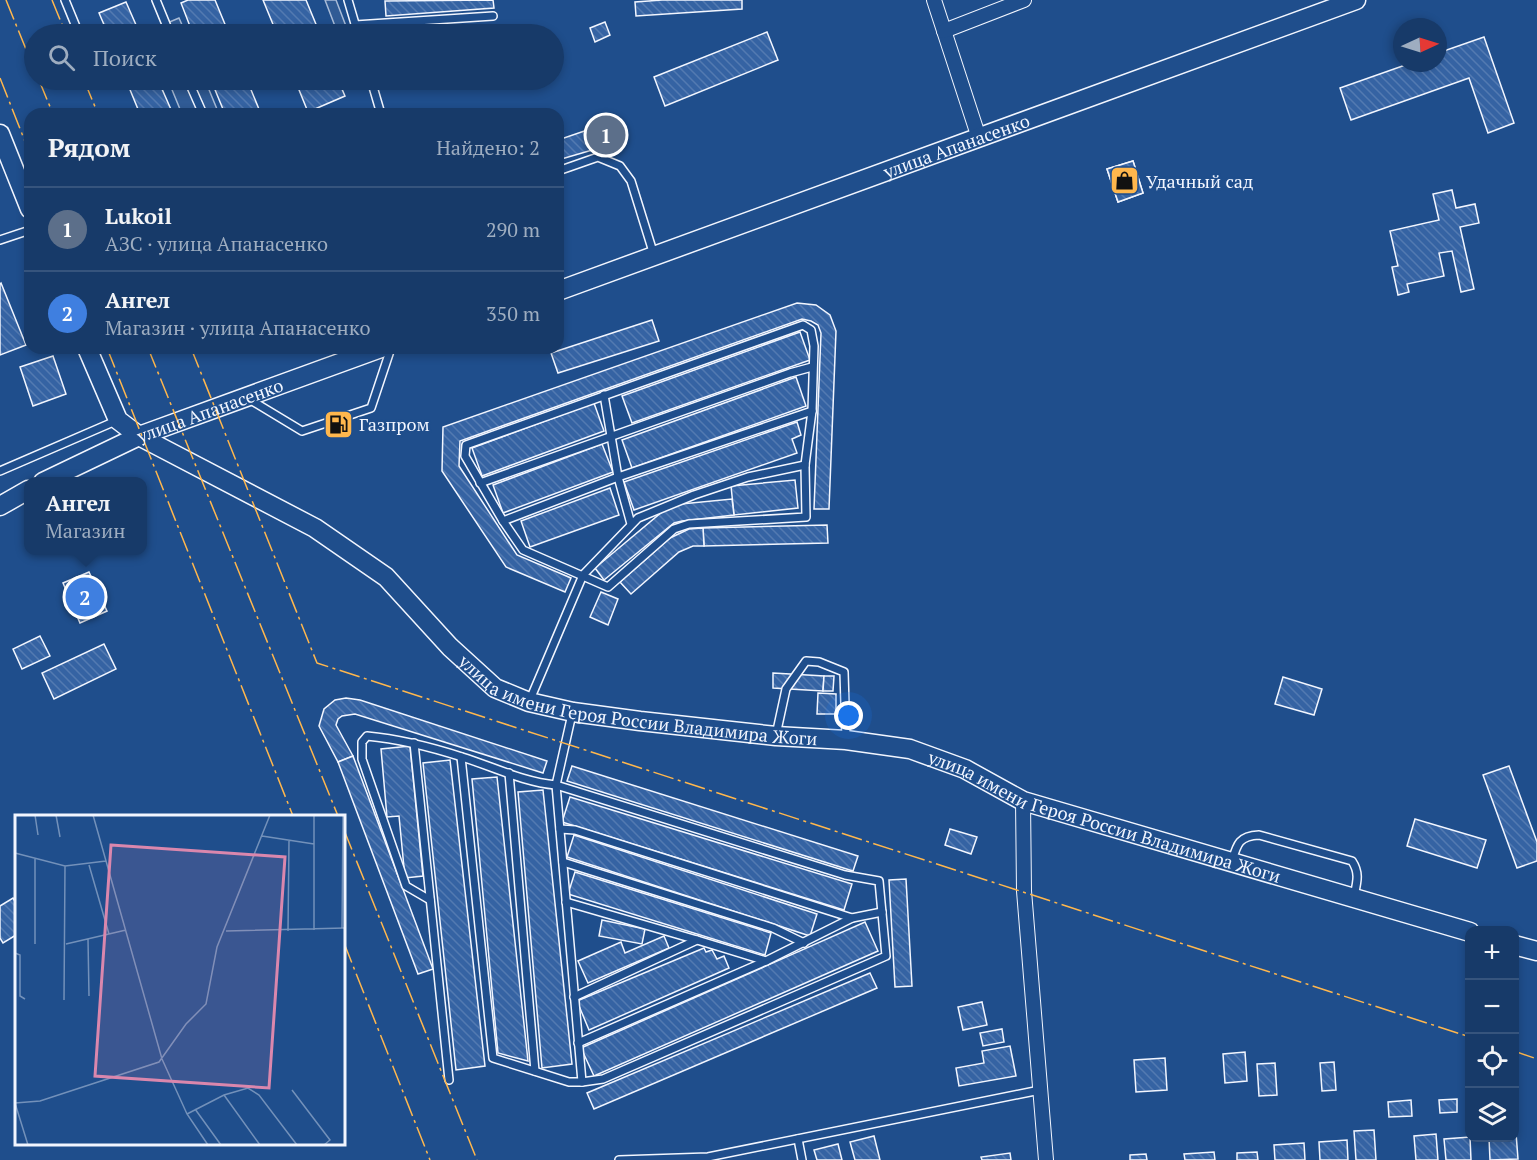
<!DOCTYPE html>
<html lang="ru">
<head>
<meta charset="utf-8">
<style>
  body { margin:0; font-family:"PT Serif",serif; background:#244571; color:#f1f3f6 }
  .controls { position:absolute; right:18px; bottom:18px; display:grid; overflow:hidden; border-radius:12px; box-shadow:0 3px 9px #0003 }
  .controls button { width:54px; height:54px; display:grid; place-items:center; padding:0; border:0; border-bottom:2px solid #36547d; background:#173a69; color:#f1f3f6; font:30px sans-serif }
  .compass { position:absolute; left:1393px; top:18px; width:54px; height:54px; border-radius:50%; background:#173a69; box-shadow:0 3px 9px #0003; rotate:86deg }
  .you { position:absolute; left:849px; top:716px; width:21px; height:21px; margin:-15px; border:4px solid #fff; border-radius:50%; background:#1a73e8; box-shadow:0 0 0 9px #1a73e833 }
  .badge { display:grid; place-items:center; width:39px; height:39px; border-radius:50%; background:#d6ab8b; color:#fff; font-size:20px; font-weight:700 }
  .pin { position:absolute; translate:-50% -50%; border:3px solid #fff; box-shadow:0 2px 6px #0006 }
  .popup { position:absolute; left:24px; top:477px; width:123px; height:78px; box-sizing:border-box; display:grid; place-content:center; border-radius:12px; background:#173a69; filter:drop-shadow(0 2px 4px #0005); font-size:20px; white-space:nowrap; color:#9eadc0 }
  .popup b { font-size:22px; color:#f1f3f6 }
  .popup::after { content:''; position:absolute; left:50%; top:100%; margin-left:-12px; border:12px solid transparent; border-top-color:#173a69 }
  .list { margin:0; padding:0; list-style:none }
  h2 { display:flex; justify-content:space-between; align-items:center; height:78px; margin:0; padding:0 24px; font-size:26px }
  h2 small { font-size:20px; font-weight:400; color:#9eadc0 }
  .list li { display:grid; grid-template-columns:39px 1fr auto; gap:18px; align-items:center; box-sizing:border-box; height:84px; padding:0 24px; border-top:2px solid #36547d }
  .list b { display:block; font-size:22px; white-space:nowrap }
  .list p { margin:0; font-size:20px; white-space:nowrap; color:#9eadc0 }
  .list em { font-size:20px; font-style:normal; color:#9eadc0 }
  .icon { flex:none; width:33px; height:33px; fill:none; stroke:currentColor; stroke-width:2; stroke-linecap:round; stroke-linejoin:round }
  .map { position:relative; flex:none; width:1537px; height:1160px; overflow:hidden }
  .search { position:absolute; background:#173a69; box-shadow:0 3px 9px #0003; left:24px; top:24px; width:540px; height:66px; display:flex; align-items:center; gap:15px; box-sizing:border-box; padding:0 21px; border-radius:33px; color:#9eadc0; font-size:22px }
  .panel { position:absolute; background:#173a69; box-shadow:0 3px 9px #0003; left:24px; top:108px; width:540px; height:246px; border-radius:18px }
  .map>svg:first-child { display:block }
</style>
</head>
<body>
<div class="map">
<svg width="1537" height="1160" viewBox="0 0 1537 1160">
  <defs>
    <pattern id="building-back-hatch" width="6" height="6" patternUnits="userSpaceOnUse" patternTransform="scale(1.5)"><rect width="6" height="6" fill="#3563a3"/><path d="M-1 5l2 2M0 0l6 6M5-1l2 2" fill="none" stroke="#537ab1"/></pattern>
  </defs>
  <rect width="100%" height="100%" fill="#1f4e8c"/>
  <g fill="#305b95" stroke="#a8bbd7" stroke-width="1.5">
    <path d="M 325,0 L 336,0 L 349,34 L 338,34 Z"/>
    <path d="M 179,18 L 186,34 L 149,34 L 148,31 Z"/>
    <path d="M 168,80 L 205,80 L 219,114 L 182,114 Z"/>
  </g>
  <g fill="url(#building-back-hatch)" stroke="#f2f6ff" stroke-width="1.5">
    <path d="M 188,0 L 215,0 L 229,34 L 193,34 L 181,3 Z"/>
    <path d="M 263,0 L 306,0 L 320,34 L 277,34 Z"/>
    <path d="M 493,0 L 494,8 L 386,16 L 385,1 Z"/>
    <path d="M 662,0 L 742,0 L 742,9 L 636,16 L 635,2 Z"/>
    <path d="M 126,2 L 140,34 L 108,34 L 99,13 Z"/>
    <path d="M 605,22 L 610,35 L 595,42 L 590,28 Z"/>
    <path d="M 492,25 L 493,34 L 388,34 L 388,32 Z"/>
    <path d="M 767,32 L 778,60 L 665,106 L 654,77 Z"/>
    <path d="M 1484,37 L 1514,123 L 1488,133 L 1469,78 L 1351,120 L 1340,88 L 1411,63 L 1438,63 L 1438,53 Z"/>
    <path d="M 126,80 L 158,80 L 173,114 L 140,114 Z"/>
    <path d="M 211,80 L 247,80 L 261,114 L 225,114 Z"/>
    <path d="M 295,80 L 338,80 L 345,96 L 308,112 Z"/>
    <path d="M 611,121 L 618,144 L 602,149 L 595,126 Z"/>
    <path d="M 599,126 L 606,146 L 558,160 L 558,140 Z"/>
    <path d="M 1133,161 L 1143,193 L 1118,202 L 1107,169 Z"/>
    <path d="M 1133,161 L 1143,193 L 1118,202 L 1107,169 Z"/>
    <path d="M 1452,190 L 1456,208 L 1475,204 L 1479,223 L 1460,227 L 1474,289 L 1461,292 L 1452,251 L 1439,253 L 1444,276 L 1407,284 L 1409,292 L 1398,295 L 1392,267 L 1398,266 L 1390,231 L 1439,220 L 1433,194 Z"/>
    <path d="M 1,283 L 26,345 L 0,355 L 0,284 Z"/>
    <path d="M 797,303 L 816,305 L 830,315 L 836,331 L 829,509 L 814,509 L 821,333 L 818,325 L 811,321 L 802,319 L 460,441 L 459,466 L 517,555 L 571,578 L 565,592 L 506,567 L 442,471 L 443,427 Z"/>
    <path d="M 652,320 L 659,341 L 558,373 L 551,353 Z"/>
    <path d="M 800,332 L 810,360 L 632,423 L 622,396 Z"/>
    <path d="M 53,356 L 66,394 L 33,406 L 20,367 Z"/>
    <path d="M 796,377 L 806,406 L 632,468 L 622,440 Z"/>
    <path d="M 594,403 L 604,431 L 482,476 L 472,448 Z"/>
    <path d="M 797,422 L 801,435 L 792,439 L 797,453 L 634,510 L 624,482 Z"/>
    <path d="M 602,444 L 613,472 L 503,513 L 493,485 Z"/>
    <path d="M 795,480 L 798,508 L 734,515 L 731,486 Z"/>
    <path d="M 610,488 L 619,515 L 530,547 L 521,521 Z"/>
    <path d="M 732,499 L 734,515 L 682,521 L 674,523 L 604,580 L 595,568 L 662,512 L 681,504 Z"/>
    <path d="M 827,525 L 828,543 L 704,546 L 703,528 Z"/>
    <path d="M 703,528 L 704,546 L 693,546 L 679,552 L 631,594 L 620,582 L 670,538 L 689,529 Z"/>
    <path d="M 89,572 L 107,611 L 80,623 L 63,583 Z"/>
    <path d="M 601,592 L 618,599 L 608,625 L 590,617 Z"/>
    <path d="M 40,636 L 50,656 L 22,669 L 13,649 Z"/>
    <path d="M 104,644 L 116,669 L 54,699 L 42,673 Z"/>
    <path d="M 773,673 L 824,676 L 823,691 L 773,688 Z"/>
    <path d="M 824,676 L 834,676 L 833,691 L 823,691 Z"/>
    <path d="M 1283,677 L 1322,689 L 1314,715 L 1275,704 Z"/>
    <path d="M 818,693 L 836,694 L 836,714 L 817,714 Z"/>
    <path d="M 346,698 L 360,700 L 547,761 L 543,773 L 355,714 L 342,716 L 338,719 L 336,725 L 353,756 L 338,762 L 319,726 L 324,709 L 335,700 Z"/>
    <path d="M 410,746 L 423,876 L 405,878 L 399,816 L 387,817 L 381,749 Z"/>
    <path d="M 353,756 L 433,969 L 418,974 L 338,762 Z"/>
    <path d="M 450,760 L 485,1066 L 456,1070 L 423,763 Z"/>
    <path d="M 572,766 L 858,856 L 853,871 L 567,781 Z"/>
    <path d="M 1509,766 L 1537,842 L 1537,861 L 1517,868 L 1483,775 Z"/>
    <path d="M 497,777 L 528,1061 L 498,1053 L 472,779 Z"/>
    <path d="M 543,790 L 572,1064 L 542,1068 L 518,792 Z"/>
    <path d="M 570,797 L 852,884 L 844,910 L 562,822 Z"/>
    <path d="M 1415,819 L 1486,840 L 1477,868 L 1407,846 Z"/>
    <path d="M 950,829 L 977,837 L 971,854 L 945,845 Z"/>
    <path d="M 574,835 L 817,914 L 810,936 L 567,857 Z"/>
    <path d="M 575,872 L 771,933 L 765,955 L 568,894 Z"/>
    <path d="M 906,879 L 912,986 L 895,987 L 889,880 Z"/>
    <path d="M 13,898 L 16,903 L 16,935 L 3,943 L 0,938 L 0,906 Z"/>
    <path d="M 602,920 L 645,929 L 642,944 L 599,936 Z"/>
    <path d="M 865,922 L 878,951 L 594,1076 L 581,1048 Z"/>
    <path d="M 664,936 L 669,948 L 588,983 L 578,961 L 621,942 L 625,953 Z"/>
    <path d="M 704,948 L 706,952 L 712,950 L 717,959 L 724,956 L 729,968 L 589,1030 L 577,1001 Z"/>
    <path d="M 870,973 L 877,988 L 594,1109 L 587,1093 Z"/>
    <path d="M 982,1002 L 987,1025 L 963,1030 L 958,1007 Z"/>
    <path d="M 1002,1029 L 1004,1042 L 983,1046 L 980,1033 Z"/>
    <path d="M 1010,1046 L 1016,1076 L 959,1086 L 956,1068 L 984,1063 L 982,1051 Z"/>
    <path d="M 1245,1052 L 1247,1081 L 1225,1083 L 1223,1054 Z"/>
    <path d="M 1165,1058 L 1167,1090 L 1136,1092 L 1134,1060 Z"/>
    <path d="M 1334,1062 L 1336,1090 L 1322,1091 L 1320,1063 Z"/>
    <path d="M 1275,1063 L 1277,1095 L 1259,1096 L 1257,1064 Z"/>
    <path d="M 1457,1099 L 1457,1112 L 1440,1113 L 1439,1100 Z"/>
    <path d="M 1411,1100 L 1412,1116 L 1389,1117 L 1388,1102 Z"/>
    <path d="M 1374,1130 L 1376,1160 L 1356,1160 L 1354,1131 Z"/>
    <path d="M 1514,1133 L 1516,1133 L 1518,1159 L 1490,1160 L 1489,1138 L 1514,1138 Z"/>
    <path d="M 1436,1134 L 1438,1160 L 1416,1160 L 1414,1136 Z"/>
    <path d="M 874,1136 L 880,1160 L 855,1160 L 850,1142 Z"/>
    <path d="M 1470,1137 L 1471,1160 L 1446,1160 L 1444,1139 Z"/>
    <path d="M 1347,1140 L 1348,1160 L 1320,1160 L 1319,1142 Z"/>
    <path d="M 1304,1143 L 1305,1160 L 1275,1160 L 1274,1145 Z"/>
    <path d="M 838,1144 L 842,1160 L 817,1160 L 814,1150 Z"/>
    <path d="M 1214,1152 L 1215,1160 L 1185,1160 L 1184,1154 Z"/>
    <path d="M 1257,1152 L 1258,1160 L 1237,1160 L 1237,1153 Z"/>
    <path d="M 1010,1153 L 1011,1160 L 982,1160 L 981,1157 Z"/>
    <path d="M 1146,1154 L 1147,1160 L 1130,1160 L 1130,1155 Z"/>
  </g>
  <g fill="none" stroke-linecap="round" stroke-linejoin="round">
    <defs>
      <g id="lane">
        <path d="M 65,0 L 79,34"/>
        <path d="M 156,0 L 170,34"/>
        <path d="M 348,0 L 358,34"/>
        <path d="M 355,25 L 493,16"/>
        <path d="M 188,80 L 203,114"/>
        <path d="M 371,80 L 381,114"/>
        <path d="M 558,171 L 598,157 L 620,166 L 631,181 L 654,255"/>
        <path d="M 0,240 L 30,230"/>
        <path d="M 803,325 L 811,330 L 814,346 L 812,411 L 805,465 L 806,517 L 689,524 L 674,529 L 608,587 L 523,550 L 503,521 L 465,456 L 466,445 Z"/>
        <path d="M 604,395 L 618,477 L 631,524"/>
        <path d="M 249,399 L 302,431 L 371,408 L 391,348"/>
        <path d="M 0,471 L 118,420"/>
        <path d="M 480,483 L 790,373 L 812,367"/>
        <path d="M 503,521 L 618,477 L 812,411"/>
        <path d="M 529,702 L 583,575 L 638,518 L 694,495 L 748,477 L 805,465"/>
        <path d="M 776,735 L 786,689 L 806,661 L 819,662 L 844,672 L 846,738"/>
        <path d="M 414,743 L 449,1080"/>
        <path d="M 461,757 L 493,1058 L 569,1082 L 582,1082 L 556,785 L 572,714"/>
        <path d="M 509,773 L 535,1071"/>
        <path d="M 560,829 L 575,830 L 852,918"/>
        <path d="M 1232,861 C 1237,844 1239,836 1259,835 L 1352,861 C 1360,873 1357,882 1354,896"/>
        <path d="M 563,862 L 773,928 L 804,943"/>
        <path d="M 430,900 L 406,886 L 362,759 L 362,742 L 367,736 C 399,739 431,747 462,757 C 494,767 523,782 556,785 L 845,875 L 879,881 L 886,956 L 603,1079 L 582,1082"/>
        <path d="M 566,902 L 697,940"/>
        <path d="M 574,997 L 697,940 L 766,961"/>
        <path d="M 578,1043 L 766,961 L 852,918 L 882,912"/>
        <path d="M 798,1139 L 802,1160"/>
        <path d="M 619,1160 L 708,1157 L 1040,1090"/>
      </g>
      <g id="street">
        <path d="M 934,0 L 979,138"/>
        <path d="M 944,31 L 1024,0"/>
        <path d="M 1023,801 L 1024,891 L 1046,1160"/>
      </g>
      <g id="secondary">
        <path d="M 0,134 L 30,209"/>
        <path id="s1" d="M 558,291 L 1356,0"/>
        <path id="s2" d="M 87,348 L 118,420 L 139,436 L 315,528 L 386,577 L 450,647 L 495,688 L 529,702 L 573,712 L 640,721 L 776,736 L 846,740 L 910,749 L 965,769 L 1023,801 L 1470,932"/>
        <path id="s3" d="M 43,482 L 139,436 L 381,348"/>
        <path d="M 0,506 L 28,490"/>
        <path d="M 1514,945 L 1537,951"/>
      </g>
    </defs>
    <use href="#lane" stroke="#f2f6ff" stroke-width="10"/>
    <use href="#street" stroke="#f2f6ff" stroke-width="16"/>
    <use href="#secondary" stroke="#f2f6ff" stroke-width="21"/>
    <use href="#lane" stroke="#1f4e8c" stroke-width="7"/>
    <use href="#street" stroke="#1f4e8c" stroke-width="14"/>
    <use href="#secondary" stroke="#1f4e8c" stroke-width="18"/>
    <g stroke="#ffb74d" stroke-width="1.5" stroke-dasharray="21 4.5 3 4.5" stroke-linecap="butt">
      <path d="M 6,0 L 34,69"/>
      <path d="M 52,0 L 66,34"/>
      <path d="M 0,78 L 30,154"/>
      <path d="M 39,80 L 53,114"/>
      <path d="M 84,80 L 98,114"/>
      <path d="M 107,348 L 293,816"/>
      <path d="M 148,348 L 338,816"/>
      <path d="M 191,348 L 317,663 L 1470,1037"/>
      <path d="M 344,830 L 477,1160"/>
      <path d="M 344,943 L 430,1160"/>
      <path d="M 1514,1051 L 1537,1059"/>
    </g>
  </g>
  <defs>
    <symbol id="shop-square" viewBox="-11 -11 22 22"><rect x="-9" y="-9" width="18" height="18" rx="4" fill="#ffb74d" stroke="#1f4e8c"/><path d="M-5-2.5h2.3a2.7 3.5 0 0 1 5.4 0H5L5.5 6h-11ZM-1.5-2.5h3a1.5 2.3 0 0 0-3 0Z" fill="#111"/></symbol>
    <symbol id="fuel-square" viewBox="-11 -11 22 22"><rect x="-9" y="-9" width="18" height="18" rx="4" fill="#ffb74d" stroke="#1f4e8c"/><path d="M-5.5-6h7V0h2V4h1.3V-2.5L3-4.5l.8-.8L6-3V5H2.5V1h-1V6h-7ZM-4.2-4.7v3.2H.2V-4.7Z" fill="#111"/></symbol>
  </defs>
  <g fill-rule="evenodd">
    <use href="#shop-square" x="1108" y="164" width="33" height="33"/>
    <use href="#fuel-square" x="322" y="408" width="33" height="33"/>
  </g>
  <g text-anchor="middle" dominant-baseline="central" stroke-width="4.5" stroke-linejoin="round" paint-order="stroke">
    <g font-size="18" fill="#f2f6ff" stroke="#1f4e8c">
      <text stroke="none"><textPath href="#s1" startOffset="424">улица Апанасенко</textPath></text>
      <text stroke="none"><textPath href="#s3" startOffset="182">улица Апанасенко</textPath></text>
      <text stroke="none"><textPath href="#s2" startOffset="687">улица имени Героя России Владимира Жоги</textPath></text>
      <text stroke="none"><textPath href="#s2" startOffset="1173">улица имени Героя России Владимира Жоги</textPath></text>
    </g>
    <g font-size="18" fill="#f2f6ff" stroke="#1f4e8c" text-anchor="start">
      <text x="1146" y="181">Удачный сад</text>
      <text x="359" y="424">Газпром</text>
    </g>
  </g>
  <g transform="translate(15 815)">
    <rect width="330" height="330" fill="#1f4e8c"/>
    <path fill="none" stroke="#7391ba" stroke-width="1.5" d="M 20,0 L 23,20M 41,0 L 45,22M 78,0 L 147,244M 247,21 L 299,29M 0,38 L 50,51 L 91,46M 74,50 L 94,119M 327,114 L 328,0M 299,115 L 299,0M 211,116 L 330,113M 273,116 L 274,26M 73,124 L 74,181M 20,129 L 20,43M 51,129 L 111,115M 0,138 L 5,140 L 5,181 L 10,184M 49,185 L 50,51M 147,244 L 172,299 L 193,330M 277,275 L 315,325 L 309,330M 209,280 L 245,330M 0,288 L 13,330M 0,288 L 25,286 L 144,247 L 171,209 L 191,189 L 202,132 L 255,0M 180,294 L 206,330M 172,299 L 209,280 L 233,273 L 244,280 L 282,330"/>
    <path fill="#da87ad" fill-opacity="0.15" stroke="#da87ad" stroke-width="3" d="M 96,30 L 270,42 L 254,273 L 80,261 Z"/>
    <rect width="330" height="330" fill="none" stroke="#f2f6ff" stroke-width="3"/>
  </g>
</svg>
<div class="controls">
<button>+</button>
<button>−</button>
<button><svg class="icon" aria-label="locate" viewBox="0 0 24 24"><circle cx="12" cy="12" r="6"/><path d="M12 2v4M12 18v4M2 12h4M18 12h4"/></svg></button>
<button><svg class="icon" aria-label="layers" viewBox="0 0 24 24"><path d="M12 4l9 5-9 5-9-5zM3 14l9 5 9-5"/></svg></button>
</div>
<svg class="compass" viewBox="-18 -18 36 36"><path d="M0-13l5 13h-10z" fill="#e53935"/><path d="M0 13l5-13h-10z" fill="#9eadc0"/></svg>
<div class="you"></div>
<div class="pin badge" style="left:606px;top:135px;background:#5c6f8a">1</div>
<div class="pin badge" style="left:85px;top:597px;background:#3f7fe0">2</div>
<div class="popup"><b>Ангел</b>Магазин</div>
<div class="search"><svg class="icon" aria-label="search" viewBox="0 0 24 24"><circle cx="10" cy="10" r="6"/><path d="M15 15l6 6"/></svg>Поиск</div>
<section class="panel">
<h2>Рядом<small>Найдено: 2</small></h2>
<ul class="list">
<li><span class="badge" style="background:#5c6f8a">1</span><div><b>Lukoil</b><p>АЗС · улица Апанасенко</p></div><em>290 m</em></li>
<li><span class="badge" style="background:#3f7fe0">2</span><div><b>Ангел</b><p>Магазин · улица Апанасенко</p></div><em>350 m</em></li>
</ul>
</section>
</div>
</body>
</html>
